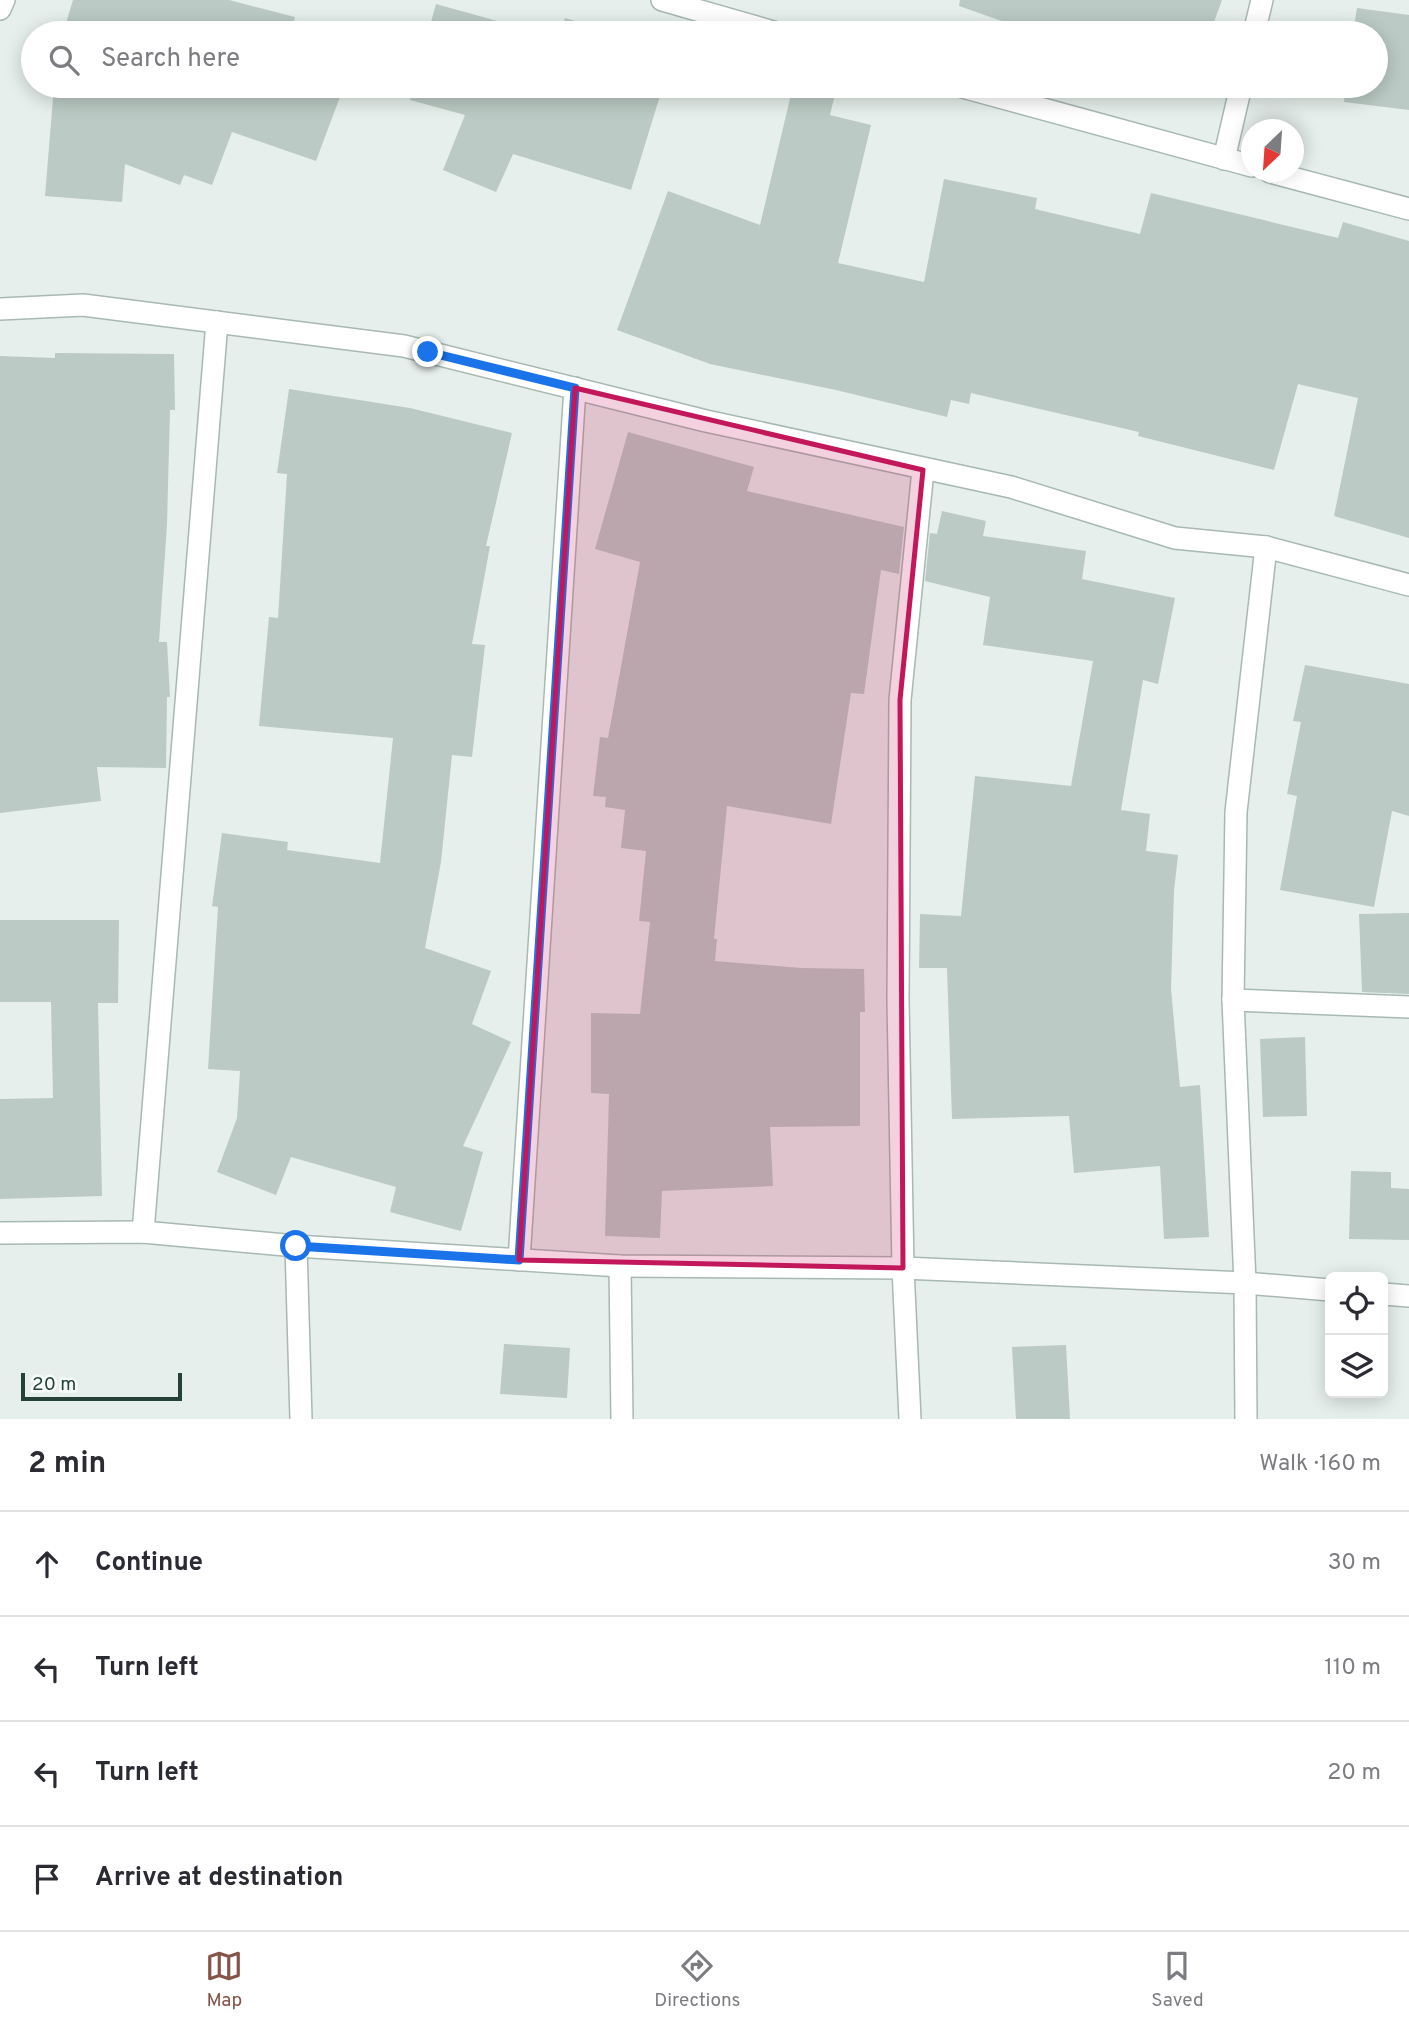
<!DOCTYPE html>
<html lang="en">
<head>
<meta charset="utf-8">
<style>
  body { margin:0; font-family:Overpass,sans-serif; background:#f2f2f3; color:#2b2b33 }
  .controls { position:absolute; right:21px; bottom:21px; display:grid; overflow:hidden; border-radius:10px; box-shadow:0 4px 18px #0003 }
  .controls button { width:63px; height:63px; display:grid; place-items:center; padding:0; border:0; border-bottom:2px solid #e1e1e2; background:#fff; color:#2b2b33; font:35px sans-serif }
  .compass { position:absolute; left:1241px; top:119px; width:63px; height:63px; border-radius:50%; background:#fff; box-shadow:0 4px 18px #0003; rotate:205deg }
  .scale { position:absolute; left:21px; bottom:18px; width:161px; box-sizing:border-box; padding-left:7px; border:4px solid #24423a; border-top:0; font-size:19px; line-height:24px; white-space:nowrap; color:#24423a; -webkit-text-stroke:5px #f7fbf9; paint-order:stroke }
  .stop { position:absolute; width:21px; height:21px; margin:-16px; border:5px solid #1a73e8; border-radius:50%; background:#fff }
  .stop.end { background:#1a73e8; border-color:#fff; box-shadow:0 2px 7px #0008 }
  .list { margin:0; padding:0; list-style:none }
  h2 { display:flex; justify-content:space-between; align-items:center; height:91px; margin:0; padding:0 28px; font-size:30px }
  h2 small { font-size:23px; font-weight:400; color:#7c7c81 }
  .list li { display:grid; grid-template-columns:46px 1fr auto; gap:21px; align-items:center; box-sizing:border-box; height:105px; padding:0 28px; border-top:2px solid #e1e1e2 }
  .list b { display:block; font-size:26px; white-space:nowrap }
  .list em { font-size:23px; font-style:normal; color:#7c7c81 }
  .icon { flex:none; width:38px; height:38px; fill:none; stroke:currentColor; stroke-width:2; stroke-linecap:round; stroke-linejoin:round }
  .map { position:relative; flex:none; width:1409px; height:1419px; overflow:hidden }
  .search { position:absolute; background:#fff; box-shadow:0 4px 18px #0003; left:21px; right:21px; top:21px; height:77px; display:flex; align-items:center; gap:18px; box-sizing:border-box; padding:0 24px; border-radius:38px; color:#7c7c81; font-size:26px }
  .sheet { height:511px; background:#fff }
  nav { display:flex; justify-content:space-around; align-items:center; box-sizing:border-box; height:98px; border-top:2px solid #e1e1e2; background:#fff; font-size:19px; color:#7c7c81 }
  nav a { display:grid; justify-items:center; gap:4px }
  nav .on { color:#855347 }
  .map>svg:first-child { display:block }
</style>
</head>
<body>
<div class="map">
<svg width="1409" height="1419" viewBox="0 0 1409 1419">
  <rect width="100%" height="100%" fill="#e6efeb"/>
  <g fill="#bbcac4">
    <path d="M 73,0 L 229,0 L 295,17 L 291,33 L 63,33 Z"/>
    <path d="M 960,0 L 1222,0 L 1210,33 L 1036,33 L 959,6 Z"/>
    <path d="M 436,4 L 541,33 L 428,33 Z"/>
    <path d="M 1357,8 L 1409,15 L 1409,110 L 1344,102 L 1346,86 L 1376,86 L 1376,33 L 1353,33 Z"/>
    <path d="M 565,18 L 616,33 L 561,33 Z"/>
    <path d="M 54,86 L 344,86 L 316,161 L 232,132 L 212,185 L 184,175 L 180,185 L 125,164 L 122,202 L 45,196 Z"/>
    <path d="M 414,86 L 663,86 L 631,190 L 513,154 L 496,192 L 443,170 L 465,115 L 410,100 Z"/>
    <path d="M 793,86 L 837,86 L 830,115 L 871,125 L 838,263 L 924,282 L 944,179 L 1037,198 L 1035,209 L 1140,234 L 1151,193 L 1338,238 L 1343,222 L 1409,241 L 1409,538 L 1334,516 L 1358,398 L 1298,384 L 1274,470 L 1138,436 L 1139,432 L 971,393 L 969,404 L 951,400 L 947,417 L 836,390 L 710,364 L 617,330 L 668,191 L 760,225 Z"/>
    <path d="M 55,353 L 174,354 L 175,410 L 170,410 L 167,524 L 159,642 L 167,642 L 170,697 L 167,697 L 166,768 L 97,767 L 101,801 L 0,813 L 0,356 L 55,358 Z"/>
    <path d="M 289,389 L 410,408 L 512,433 L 486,546 L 490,546 L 472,644 L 485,645 L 472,757 L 452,755 L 441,862 L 425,948 L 491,971 L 472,1024 L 511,1042 L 463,1146 L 483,1152 L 461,1231 L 390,1212 L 396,1187 L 291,1157 L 276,1195 L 217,1172 L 237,1118 L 240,1071 L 208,1069 L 218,907 L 212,906 L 222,833 L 288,842 L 287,850 L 380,863 L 393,738 L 259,726 L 269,617 L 278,618 L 287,474 L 277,473 Z"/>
    <path d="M 628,432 L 754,467 L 747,491 L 904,527 L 899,574 L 881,570 L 864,694 L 851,693 L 831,824 L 727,806 L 714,939 L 717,939 L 715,961 L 801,968 L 864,969 L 865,1012 L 860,1012 L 860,1126 L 770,1127 L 773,1186 L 662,1191 L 660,1238 L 605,1236 L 609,1094 L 591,1093 L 591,1013 L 640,1014 L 650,922 L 639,921 L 646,851 L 621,848 L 625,810 L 605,807 L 606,797 L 593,796 L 600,737 L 608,738 L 640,562 L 595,549 Z"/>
    <path d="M 942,511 L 986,521 L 983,536 L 1086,551 L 1082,579 L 1175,598 L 1158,684 L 1143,680 L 1121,810 L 1150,814 L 1146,851 L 1178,855 L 1174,891 L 1171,989 L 1180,1087 L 1200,1085 L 1209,1237 L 1164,1239 L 1160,1166 L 1074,1173 L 1069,1116 L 952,1119 L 947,968 L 919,968 L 920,914 L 961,916 L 975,776 L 1071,786 L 1093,661 L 983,645 L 990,597 L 925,581 L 930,533 L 937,534 Z"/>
    <path d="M 1305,665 L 1409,684 L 1409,816 L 1392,811 L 1374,907 L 1280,890 L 1297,796 L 1287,794 L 1301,722 L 1293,721 Z"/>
    <path d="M 1409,913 L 1409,994 L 1362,992 L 1359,914 Z"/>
    <path d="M 0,920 L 119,920 L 118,1003 L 98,1003 L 102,1196 L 0,1199 L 0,1099 L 53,1098 L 51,1002 L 0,1002 Z"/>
    <path d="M 1305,1037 L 1307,1116 L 1263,1117 L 1260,1039 Z"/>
    <path d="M 1351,1171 L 1391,1172 L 1391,1188 L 1409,1189 L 1409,1240 L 1349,1239 Z"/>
    <path d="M 504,1344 L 570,1348 L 567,1398 L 500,1394 Z"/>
    <path d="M 1066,1345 L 1070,1419 L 1016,1419 L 1012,1347 Z"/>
  </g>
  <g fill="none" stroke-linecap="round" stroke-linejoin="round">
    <defs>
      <g id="minor">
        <path d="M 662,0 L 777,33"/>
        <path d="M 0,9 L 4,0"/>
        <path d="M 1254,33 L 1262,0"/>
        <path d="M 959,86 L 1252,166"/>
        <path d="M 1224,159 L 1241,86"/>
        <path d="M 1270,172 L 1409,209"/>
        <path d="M 0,309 L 83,305 L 404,346 L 706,421 L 1011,487 L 1175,538 L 1266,547 L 1409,585"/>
        <path d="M 1233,1000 L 1409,1007"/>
        <path d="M 143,1232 L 217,322"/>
        <path d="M 0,1233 L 143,1232 L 296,1246 L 620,1266 L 903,1268 L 1245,1283 L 1330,1290"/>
        <path d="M 296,1246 L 301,1419"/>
        <path d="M 519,1260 L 575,388"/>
        <path d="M 620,1266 L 622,1419"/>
        <path d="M 1383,1294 L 1409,1296"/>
        <path d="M 910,1419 L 903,1268 L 898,1000 L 900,700 L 923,470"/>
        <path d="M 1246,1419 L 1245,1283 L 1233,1000 L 1236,812 L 1266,547"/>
      </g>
    </defs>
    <use href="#minor" stroke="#a8b8b2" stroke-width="24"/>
    <use href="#minor" stroke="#fff" stroke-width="21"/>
  </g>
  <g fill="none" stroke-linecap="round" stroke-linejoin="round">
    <path stroke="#1a73e8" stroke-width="9" d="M 296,1246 L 519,1260 L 575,388 L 428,352"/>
  </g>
  <path fill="#c2185b" fill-opacity="0.2" stroke="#c2185b" stroke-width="5" stroke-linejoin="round" d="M 575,388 L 923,470 L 900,700 L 903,1268 L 519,1260 Z"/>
</svg>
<div class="controls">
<button><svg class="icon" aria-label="locate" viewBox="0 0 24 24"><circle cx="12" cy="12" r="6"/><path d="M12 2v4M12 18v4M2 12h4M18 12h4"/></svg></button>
<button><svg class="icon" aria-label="layers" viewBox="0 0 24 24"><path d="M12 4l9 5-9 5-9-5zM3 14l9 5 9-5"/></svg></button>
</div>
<svg class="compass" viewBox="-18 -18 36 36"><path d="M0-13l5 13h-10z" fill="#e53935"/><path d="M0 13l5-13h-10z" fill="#7c7c81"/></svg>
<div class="scale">20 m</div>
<div class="stop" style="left:296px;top:1246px"></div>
<div class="stop end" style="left:428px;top:352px"></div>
<div class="search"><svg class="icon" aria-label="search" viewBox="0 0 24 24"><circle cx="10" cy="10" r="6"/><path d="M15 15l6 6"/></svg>Search here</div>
</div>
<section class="sheet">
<h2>2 min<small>Walk · 160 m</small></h2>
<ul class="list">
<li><svg class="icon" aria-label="ahead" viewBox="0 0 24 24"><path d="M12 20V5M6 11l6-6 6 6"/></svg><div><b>Continue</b></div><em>30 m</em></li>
<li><svg class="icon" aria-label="left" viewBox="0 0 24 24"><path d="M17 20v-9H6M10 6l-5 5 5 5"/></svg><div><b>Turn left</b></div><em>110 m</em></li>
<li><svg class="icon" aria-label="left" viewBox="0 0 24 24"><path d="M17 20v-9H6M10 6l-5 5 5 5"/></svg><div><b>Turn left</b></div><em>20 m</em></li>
<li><svg class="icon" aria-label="arrive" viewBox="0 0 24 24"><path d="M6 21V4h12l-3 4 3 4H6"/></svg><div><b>Arrive at destination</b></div></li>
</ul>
</section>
<nav>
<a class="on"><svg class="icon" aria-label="map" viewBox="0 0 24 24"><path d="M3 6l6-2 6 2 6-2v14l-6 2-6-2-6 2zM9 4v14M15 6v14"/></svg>Map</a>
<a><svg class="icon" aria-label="directions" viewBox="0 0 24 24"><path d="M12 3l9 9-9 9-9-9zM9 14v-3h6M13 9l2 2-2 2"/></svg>Directions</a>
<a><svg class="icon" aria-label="saved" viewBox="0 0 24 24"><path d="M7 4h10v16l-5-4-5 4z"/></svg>Saved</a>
</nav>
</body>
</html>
